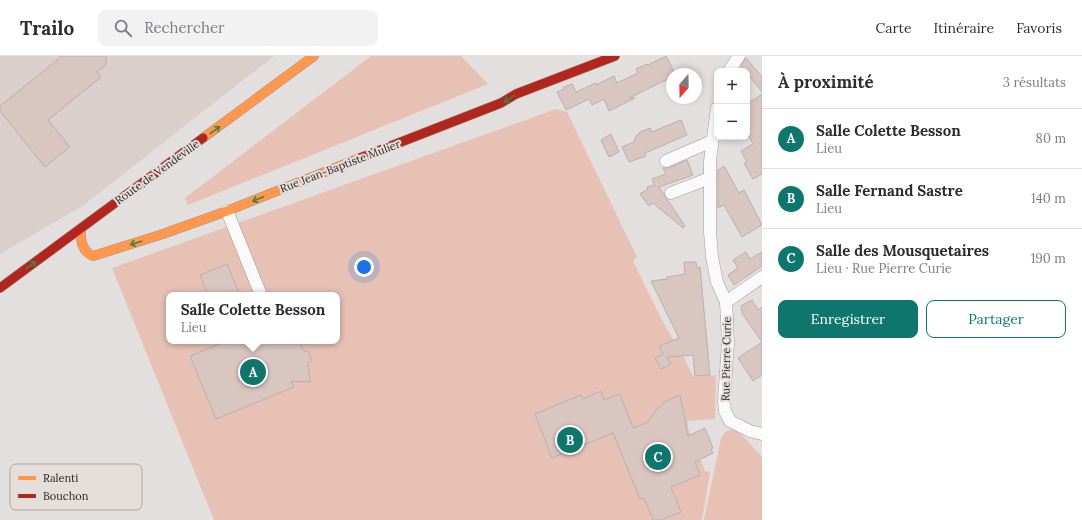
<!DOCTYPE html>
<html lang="fr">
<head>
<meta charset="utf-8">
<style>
  body { margin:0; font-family:Lora,serif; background:#f2f2f3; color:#2b2b33 }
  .controls { position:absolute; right:12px; top:12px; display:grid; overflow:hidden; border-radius:8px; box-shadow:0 2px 6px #0003 }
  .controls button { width:36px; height:36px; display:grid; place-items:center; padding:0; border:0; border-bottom:1px solid #e1e1e2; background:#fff; color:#2b2b33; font:20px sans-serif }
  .compass { position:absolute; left:666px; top:12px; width:36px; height:36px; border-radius:50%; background:#fff; box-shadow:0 2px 6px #0003; rotate:200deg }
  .you { position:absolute; left:364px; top:211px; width:14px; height:14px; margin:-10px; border:3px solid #fff; border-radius:50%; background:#1a73e8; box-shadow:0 0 0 6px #1a73e833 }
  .badge { display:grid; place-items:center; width:26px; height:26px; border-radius:50%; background:#0f766e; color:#fff; font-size:13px; font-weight:700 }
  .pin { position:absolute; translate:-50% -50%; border:2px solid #fff; box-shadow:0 1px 4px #0006 }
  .popup { position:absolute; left:166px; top:236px; width:174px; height:52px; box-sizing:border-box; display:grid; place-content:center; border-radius:8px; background:#fff; filter:drop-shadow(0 1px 3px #0005); font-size:13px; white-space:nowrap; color:#7c7c81 }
  .popup b { font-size:15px; color:#2b2b33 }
  .popup::after { content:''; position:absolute; left:50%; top:100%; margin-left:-8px; border:8px solid transparent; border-top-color:#fff }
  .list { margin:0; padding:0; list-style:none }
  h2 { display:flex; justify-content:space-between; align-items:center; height:52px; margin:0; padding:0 16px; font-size:17px }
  h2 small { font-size:13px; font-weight:400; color:#7c7c81 }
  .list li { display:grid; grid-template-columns:26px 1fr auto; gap:12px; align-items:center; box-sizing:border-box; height:60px; padding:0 16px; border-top:1px solid #e1e1e2 }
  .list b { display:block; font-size:15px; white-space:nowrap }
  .list p { margin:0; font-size:13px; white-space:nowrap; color:#7c7c81 }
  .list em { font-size:13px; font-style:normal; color:#7c7c81 }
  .actions { display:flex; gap:8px; padding:12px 16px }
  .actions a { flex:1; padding:9px 0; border:1px solid #0f766e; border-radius:8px; text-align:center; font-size:14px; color:#0f766e }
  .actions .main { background:#0f766e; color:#fff }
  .icon { flex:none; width:22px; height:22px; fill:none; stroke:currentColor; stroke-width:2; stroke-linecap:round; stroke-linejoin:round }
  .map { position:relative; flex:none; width:762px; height:464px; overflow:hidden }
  header { display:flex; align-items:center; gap:24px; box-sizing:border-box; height:56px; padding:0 20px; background:#fff; border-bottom:1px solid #e1e1e2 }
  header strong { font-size:19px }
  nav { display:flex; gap:22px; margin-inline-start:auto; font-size:14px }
  .search { width:280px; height:36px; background:#f2f2f3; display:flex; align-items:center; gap:10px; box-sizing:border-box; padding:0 14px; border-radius:8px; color:#7c7c81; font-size:15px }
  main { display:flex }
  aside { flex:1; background:#fff }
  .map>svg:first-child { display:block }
</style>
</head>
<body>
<header>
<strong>Trailo</strong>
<div class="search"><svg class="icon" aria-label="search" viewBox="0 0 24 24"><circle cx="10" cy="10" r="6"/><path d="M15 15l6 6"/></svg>Rechercher</div>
<nav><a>Carte</a><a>Itinéraire</a><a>Favoris</a></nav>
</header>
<main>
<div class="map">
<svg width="762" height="464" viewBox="0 0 762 464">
  <rect width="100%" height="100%" fill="#e3dfde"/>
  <path fill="#dacfcb" d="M 0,0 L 274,0 L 84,149 L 0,198 Z"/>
  <g fill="#e8c1b5" fill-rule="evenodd">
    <path d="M 371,0 L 461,0 L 488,28 L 188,149 L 185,142 Z"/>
    <path d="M 556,53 L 567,56 L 637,201 L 633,205 L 665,270 L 684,301 L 693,321 L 716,319 L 715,363 L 688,365 L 688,372 L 705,415 L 710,416 L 702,464 L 214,464 L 112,212 ZM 169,239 L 337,239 L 337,285 L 169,285 Z"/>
    <path d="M 734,373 L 742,379 L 762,401 L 762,464 L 704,464 L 721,382 L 725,376 Z"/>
  </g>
  <g fill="#dac6c1" stroke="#b4b1b0">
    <path d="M 62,0 L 106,0 L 106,9 L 97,16 L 101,21 L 48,64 L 70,91 L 45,111 L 0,55 L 0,50 Z"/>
    <path d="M 666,0 L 675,18 L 672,18 L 672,21 L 629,42 L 635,42 L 609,55 L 604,43 L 592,49 L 589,43 L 566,54 L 557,36 L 564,33 L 564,31 L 572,28 L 576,36 L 596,27 L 596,29 L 614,20 L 617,27 L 638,17 L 636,13 L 647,8 L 648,9 Z"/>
    <path d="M 746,2 L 762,21 L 762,36 L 747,17 L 747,15 L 745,15 L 741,10 Z"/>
    <path d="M 762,38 L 762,118 L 753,123 L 744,107 L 747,106 L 741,95 L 753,88 L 747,77 L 747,48 Z"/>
    <path d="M 681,64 L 687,79 L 645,97 L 646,100 L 629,106 L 622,91 L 634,86 L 636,80 L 639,78 L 640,76 L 650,72 L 652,76 Z"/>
    <path d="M 611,78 L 619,96 L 609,101 L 601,84 Z"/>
    <path d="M 687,104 L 693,119 L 659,131 L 685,170 L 683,172 L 653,147 L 649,150 L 640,138 L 648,133 L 647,131 L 654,129 L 652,123 L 666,118 L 663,112 L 669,112 Z"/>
    <path d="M 724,110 L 739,137 L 744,134 L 762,169 L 742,181 L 724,149 L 718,152 L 718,114 Z"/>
    <path d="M 746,196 L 750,203 L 762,196 L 762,210 L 734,229 L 728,219 L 738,212 L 733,204 Z"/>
    <path d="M 684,206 L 696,206 L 697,212 L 700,211 L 710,319 L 695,320 L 693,299 L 667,301 L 671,308 L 661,313 L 655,302 L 663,298 L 659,290 L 679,282 L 651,225 L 667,223 L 667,221 L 685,218 Z"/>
    <path d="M 227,208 L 240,239 L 208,239 L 200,219 Z"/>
    <path d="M 752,244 L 758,254 L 762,251 L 762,319 L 753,325 L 738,302 L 762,286 L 742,257 L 741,250 Z"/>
    <path d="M 226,285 L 298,285 L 305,296 L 308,295 L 312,305 L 308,307 L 310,326 L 291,325 L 294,331 L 216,363 L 190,300 Z"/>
    <path d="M 601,335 L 604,344 L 620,338 L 633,372 L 648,366 L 656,354 L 664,346 L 680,339 L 688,380 L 705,372 L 713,392 L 711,393 L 713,397 L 695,406 L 700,419 L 671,431 L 681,456 L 661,464 L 653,464 L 644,442 L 640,443 L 613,377 L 552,402 L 535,358 L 581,339 L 583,343 Z"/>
  </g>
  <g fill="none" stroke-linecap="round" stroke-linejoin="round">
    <defs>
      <g id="street">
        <path d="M 729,15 L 739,0"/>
        <path d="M 717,52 L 710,105 L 710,176 L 712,201 L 717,226 L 726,246 L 727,264 L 728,287 L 724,345 L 725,355 L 730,365 L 750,375 L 762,378"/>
        <path d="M 666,105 L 712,85"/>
        <path d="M 671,137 L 710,122"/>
        <path d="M 227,155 L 261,239"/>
        <path d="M 726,246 L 762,221"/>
      </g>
      <g id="slow">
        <path d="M 203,82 L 314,0"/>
        <path d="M 81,172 C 80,183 81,195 93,200 L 163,178 L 227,155 L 360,102"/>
      </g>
      <g id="jam">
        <path d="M 360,102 L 501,47 L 516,38 L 615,0"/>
        <path d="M 0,232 L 203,82"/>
      </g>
    </defs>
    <use href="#street" stroke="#9e9b9a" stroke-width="13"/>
    <use href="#slow" stroke="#9e9b9a" stroke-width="10"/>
    <use href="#jam" stroke="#9e9b9a" stroke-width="10"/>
    <use href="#street" stroke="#fbfafa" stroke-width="12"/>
    <use href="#slow" stroke="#ff974d" stroke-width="9"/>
    <use href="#jam" stroke="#b3261e" stroke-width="9"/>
  </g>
  <defs><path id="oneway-shaft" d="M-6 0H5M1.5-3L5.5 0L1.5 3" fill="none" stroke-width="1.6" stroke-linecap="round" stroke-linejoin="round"/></defs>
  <g stroke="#467e46">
    <use href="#oneway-shaft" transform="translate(509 43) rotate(149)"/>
    <use href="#oneway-shaft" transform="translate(215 74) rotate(-36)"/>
    <use href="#oneway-shaft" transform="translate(258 143) rotate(157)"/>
    <use href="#oneway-shaft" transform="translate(136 187) rotate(163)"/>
    <use href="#oneway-shaft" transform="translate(31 209) rotate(-37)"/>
  </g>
  <g text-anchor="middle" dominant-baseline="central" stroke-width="4" stroke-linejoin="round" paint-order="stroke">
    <g font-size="11" fill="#292625" stroke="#e6dedb">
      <text transform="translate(340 110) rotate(-21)">Rue Jean-Baptiste Mulier</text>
      <text transform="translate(157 116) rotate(-36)">Route de Vendeville</text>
      <text transform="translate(726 303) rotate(-89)">Rue Pierre Curie</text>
    </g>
  </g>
  <rect x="10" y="408" width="132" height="46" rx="6" fill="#e6dedb" stroke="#ada7a4" stroke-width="1"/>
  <rect x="18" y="420" width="18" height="4" fill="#ff974d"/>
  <rect x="18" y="438" width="18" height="4" fill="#b3261e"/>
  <g font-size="11" fill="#292625">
    <text x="43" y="426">Ralenti</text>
    <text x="43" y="444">Bouchon</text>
  </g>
</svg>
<div class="controls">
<button>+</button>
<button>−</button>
</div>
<svg class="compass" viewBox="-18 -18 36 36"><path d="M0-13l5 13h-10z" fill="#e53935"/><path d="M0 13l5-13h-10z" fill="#7c7c81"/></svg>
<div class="you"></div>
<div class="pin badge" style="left:253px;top:316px">A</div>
<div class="popup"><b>Salle Colette Besson</b>Lieu</div>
<div class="pin badge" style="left:570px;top:384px">B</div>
<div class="pin badge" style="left:658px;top:401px">C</div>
</div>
<aside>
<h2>À proximité<small>3 résultats</small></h2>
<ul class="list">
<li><span class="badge">A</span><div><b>Salle Colette Besson</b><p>Lieu</p></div><em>80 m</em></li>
<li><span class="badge">B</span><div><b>Salle Fernand Sastre</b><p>Lieu</p></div><em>140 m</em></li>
<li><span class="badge">C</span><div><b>Salle des Mousquetaires</b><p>Lieu · Rue Pierre Curie</p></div><em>190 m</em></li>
</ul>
<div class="actions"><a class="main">Enregistrer</a><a>Partager</a></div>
</aside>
</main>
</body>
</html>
